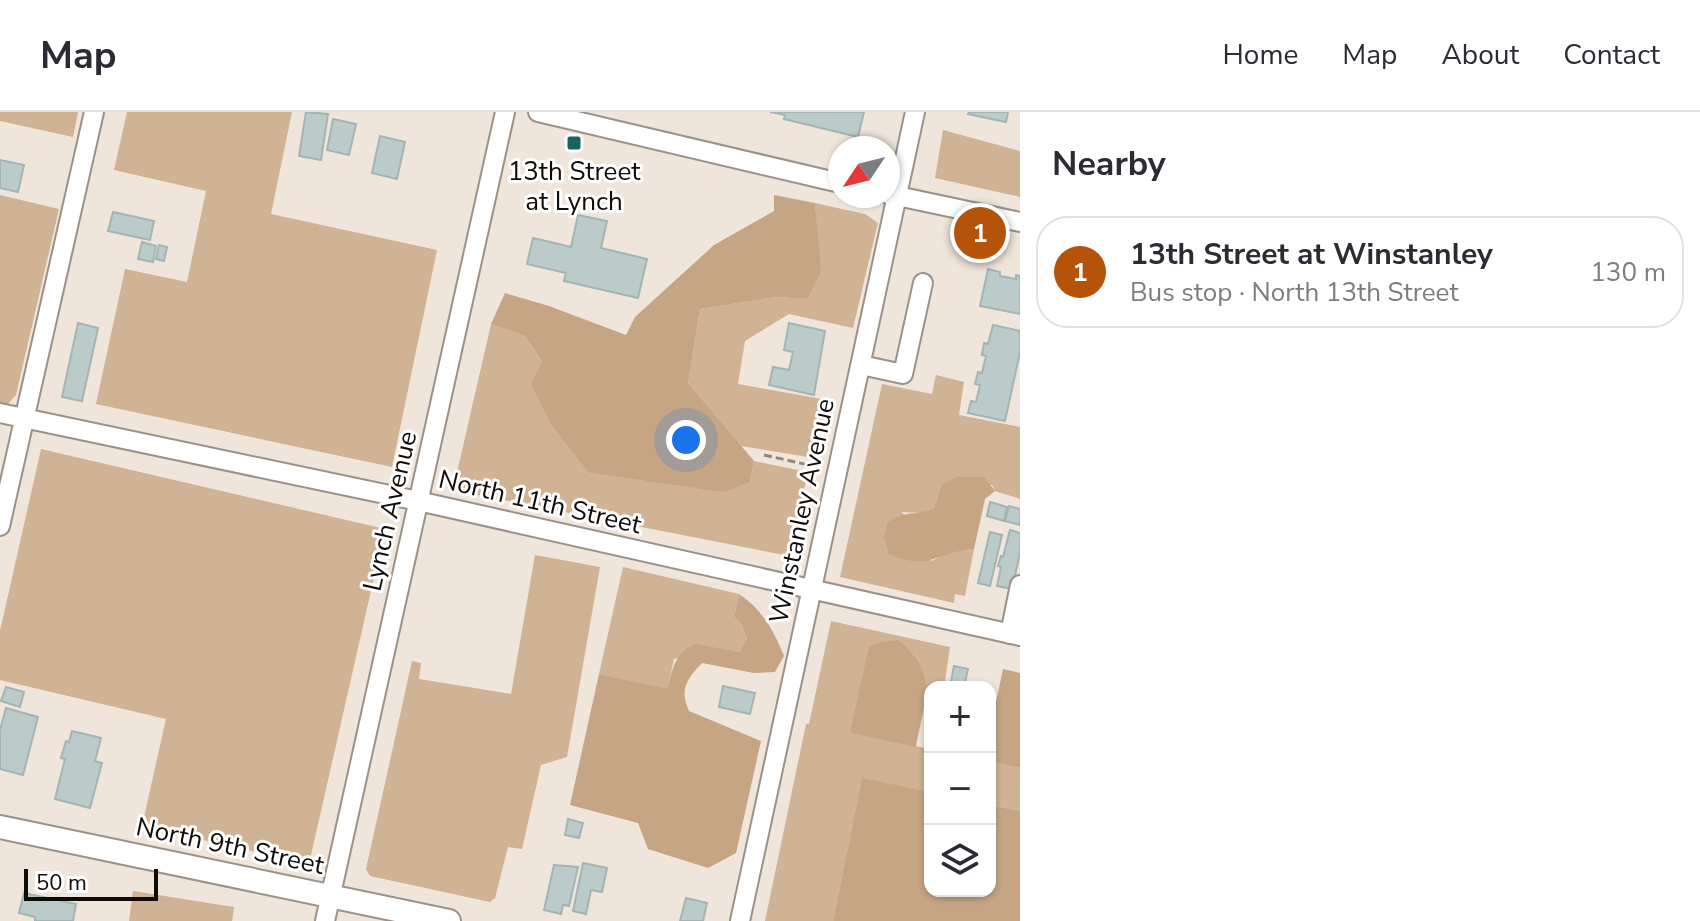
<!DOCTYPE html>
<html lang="en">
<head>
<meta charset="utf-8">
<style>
  body { margin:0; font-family:"Nunito Sans",sans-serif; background:#f7f7f7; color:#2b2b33 }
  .controls { position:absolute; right:24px; bottom:24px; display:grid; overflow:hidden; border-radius:16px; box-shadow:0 2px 6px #0004 }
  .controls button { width:72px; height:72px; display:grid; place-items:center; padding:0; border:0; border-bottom:2px solid #e1e1e2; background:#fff; color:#2b2b33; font:40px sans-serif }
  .compass { position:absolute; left:828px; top:24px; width:72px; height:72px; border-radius:50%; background:#fff; box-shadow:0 2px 6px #0004; rotate:235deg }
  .scale { position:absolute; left:24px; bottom:20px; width:134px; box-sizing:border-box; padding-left:8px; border:4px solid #0e0b08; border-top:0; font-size:22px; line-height:28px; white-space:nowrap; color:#0e0b08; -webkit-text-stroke:6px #fff; paint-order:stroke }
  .you { position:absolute; left:686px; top:328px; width:28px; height:28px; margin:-20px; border:6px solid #fff; border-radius:50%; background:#1a73e8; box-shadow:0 0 0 12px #1a73e833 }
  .badge { display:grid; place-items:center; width:52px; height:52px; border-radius:50%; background:#b45309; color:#fff; font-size:26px; font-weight:700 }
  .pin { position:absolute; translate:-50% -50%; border:4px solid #fff; box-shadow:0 2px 8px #0006 }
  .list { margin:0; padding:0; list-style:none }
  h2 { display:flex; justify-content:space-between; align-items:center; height:104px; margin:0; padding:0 32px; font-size:34px }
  h2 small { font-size:26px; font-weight:400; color:#7c7c81 }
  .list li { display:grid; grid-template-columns:52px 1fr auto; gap:24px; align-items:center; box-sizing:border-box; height:112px; margin:0 16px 16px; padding:0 16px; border:2px solid #e1e1e2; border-radius:32px }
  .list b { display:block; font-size:30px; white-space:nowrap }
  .list p { margin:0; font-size:26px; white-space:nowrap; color:#7c7c81 }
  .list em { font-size:26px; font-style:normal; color:#7c7c81 }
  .icon { flex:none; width:44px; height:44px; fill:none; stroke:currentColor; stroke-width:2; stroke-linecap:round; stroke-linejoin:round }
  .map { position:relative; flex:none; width:1020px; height:809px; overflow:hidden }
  header { display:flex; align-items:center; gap:48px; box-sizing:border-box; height:112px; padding:0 40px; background:#fff; border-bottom:2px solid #e1e1e2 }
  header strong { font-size:38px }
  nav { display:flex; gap:44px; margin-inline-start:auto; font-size:28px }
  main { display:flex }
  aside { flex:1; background:#fff }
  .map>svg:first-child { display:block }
</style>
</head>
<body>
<header>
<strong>Map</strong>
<nav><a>Home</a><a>Map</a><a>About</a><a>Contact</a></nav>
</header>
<main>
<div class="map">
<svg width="1020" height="809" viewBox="0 0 1020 809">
  <rect width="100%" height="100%" fill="#efe5db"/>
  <g fill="#d0b294">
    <path d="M 0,0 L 78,0 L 73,25 L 0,9 Z"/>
    <path d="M 127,0 L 292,0 L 271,102 L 437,138 L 392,355 L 96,292 L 125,157 L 187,170 L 206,79 L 114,58 Z"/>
    <path d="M 943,18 L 1020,39 L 1020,85 L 935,66 Z"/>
    <path d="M 0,83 L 59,97 L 16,283 L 6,294 L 0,293 Z"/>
    <path d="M 815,91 L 865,102 L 878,111 L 853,216 L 789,202 L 745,229 L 738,272 L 827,288 L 814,346 L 741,334 L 688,271 L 700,197 L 776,185 L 807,187 L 817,121 Z"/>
    <path d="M 491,212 L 525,224 L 542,249 L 532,272 L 589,361 L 647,369 L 750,370 L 754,349 L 808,360 L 789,444 L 453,378 Z"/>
    <path d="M 936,263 L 964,270 L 959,303 L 1020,315 L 1020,387 L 995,379 L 992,373 L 941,373 L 934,396 L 922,401 L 902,400 L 932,449 L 950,439 L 974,437 L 965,484 L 955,482 L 954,491 L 840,465 L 882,272 L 932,282 Z"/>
    <path d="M 41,337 L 385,417 L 309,752 L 142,714 L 166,607 L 0,568 L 0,519 Z"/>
    <path d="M 535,443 L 600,455 L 567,645 L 541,653 L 522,737 L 508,735 L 495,786 L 490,790 L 370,764 L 366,757 L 412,549 L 421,551 L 419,567 L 511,582 Z"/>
    <path d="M 623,455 L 739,482 L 734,505 L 742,513 L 747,527 L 739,540 L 726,539 L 674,547 L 667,578 L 599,562 Z"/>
    <path d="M 831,509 L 950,535 L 945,569 L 930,575 L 926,581 C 922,554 921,545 898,529 L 850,621 L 930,637 L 930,680 L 862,667 L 833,809 L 765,809 L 806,612 L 809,612 Z"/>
    <path d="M 990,650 L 1020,656 L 1020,699 L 990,693 Z"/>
    <path d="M 133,779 L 234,795 L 232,809 L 129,809 Z"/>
  </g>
  <g fill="#c6a585">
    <path d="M 774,83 L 815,91 L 821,159 L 807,187 L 776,185 L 700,197 L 688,271 L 754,349 L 750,370 L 724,380 L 589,361 L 551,312 L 531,272 L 542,249 L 525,224 L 491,212 L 505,181 L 549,194 L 626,223 L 635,205 L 714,133 L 774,99 Z"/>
    <path d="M 957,365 L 984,365 L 995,379 L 985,387 L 974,437 C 934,440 931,460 889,442 L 884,425 L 888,410 C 907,397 915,405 934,396 L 941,373 Z"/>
    <path d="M 739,482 C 762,497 774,519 784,544 L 775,560 L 754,561 L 702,551 C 687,567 679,577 689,599 L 761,629 L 736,741 L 708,756 L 648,737 L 638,711 L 570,693 L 599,562 L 667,577 C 673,557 674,541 696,532 L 739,540 L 747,527 L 742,513 L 734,505 Z"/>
    <path d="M 898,528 C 940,559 924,591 916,635 L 850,621 L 869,535 L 881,530 Z"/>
    <path d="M 1003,557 L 1020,561 L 1020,656 L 990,650 L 990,619 Z"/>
    <path d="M 862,666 L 930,680 L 930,779 L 990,779 L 990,693 L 1020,699 L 1020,809 L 833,809 Z"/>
  </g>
  <g fill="#bacbca" stroke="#a3b4b3" stroke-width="2">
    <path d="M 306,0 L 328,2 L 321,48 L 299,44 Z"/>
    <path d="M 770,0 L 864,0 L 858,25 L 784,7 L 785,3 Z"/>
    <path d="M 969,0 L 1008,0 L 1006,10 L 968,2 Z"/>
    <path d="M 333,7 L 356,12 L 349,43 L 327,38 Z"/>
    <path d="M 380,24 L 405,30 L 397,67 L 372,61 Z"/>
    <path d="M 0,48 L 24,53 L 18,80 L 0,76 Z"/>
    <path d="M 113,100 L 154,109 L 150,128 L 108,119 Z"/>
    <path d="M 578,103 L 607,109 L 601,136 L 647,147 L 638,186 L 564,169 L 566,161 L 527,152 L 533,126 L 571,135 Z"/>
    <path d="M 142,130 L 156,134 L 153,150 L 138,147 Z"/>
    <path d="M 159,133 L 167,135 L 164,149 L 156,147 Z"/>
    <path d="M 988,157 L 1000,160 L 1000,164 L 1016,167 L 1016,163 L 1020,164 L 1020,202 L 980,194 Z"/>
    <path d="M 78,211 L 98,216 L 82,289 L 62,285 Z"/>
    <path d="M 789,211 L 825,219 L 814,283 L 769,273 L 773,255 L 789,258 L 793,240 L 784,238 Z"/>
    <path d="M 993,213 L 1020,219 L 1020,240 L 1005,309 L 968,301 L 971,289 L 976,290 L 980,273 L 975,272 L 978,260 L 982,261 L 986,244 L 982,243 L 984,231 L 988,232 Z"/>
    <path d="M 990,390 L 1007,395 L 1004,409 L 987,404 Z"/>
    <path d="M 1009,394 L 1020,397 L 1020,413 L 1005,409 Z"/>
    <path d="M 1010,418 L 1020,421 L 1020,441 L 1012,477 L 997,474 L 1001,455 L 998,454 L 1001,444 L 1003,445 Z"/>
    <path d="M 990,420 L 1002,423 L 990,474 L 978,471 Z"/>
    <path d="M 954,554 L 968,557 L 964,575 L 950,575 Z"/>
    <path d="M 723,574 L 755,581 L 750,602 L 719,595 Z"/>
    <path d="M 6,575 L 24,580 L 20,595 L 1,589 Z"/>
    <path d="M 6,596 L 38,605 L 23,663 L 0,657 L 0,618 Z"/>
    <path d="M 72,619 L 101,626 L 95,649 L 102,651 L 90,696 L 55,687 L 65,647 L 61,646 L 66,629 L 69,630 Z"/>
    <path d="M 568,707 L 583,711 L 579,726 L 565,723 Z"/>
    <path d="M 583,751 L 607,756 L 602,780 L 591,778 L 586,802 L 573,799 Z"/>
    <path d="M 554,753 L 578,755 L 569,794 L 563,793 L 561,802 L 544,798 Z"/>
    <path d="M 24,781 L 76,792 L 73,809 L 35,809 L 35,805 L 19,801 Z"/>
    <path d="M 686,786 L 707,791 L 703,809 L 680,809 Z"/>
  </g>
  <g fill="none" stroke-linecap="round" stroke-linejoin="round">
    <defs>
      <g id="minor">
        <path d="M 538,0 L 840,71"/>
        <path d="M 888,82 L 1020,110"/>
        <path d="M 861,253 L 903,262 L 923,171"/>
        <path d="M 0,301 L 418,389 L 1020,524"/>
        <path d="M 0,414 L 94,0"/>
        <path d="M 1010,522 L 1020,473"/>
        <path d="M 325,809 L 505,0"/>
        <path d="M 740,809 L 915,0"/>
      </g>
      <path id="major" d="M 0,715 L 449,809"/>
    </defs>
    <use href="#minor" stroke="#9b9188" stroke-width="22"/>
    <use href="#major" stroke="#9b9188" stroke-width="26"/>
    <path stroke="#8e8780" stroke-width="3" stroke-dasharray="8 4" stroke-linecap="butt" d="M 764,343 L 822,356"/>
    <use href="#minor" stroke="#fff" stroke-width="18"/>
    <use href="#major" stroke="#fff" stroke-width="22"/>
  </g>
  <rect fill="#166564" stroke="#fff" stroke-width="3" x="566" y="23" width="16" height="16" rx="4"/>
  <g text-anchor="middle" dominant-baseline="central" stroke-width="6" stroke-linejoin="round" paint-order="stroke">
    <g font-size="26" fill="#0e0b08" stroke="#fff">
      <text x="574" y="59">13th Street<tspan x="574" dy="30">at Lynch</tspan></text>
    </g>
    <g font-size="26" fill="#0e0b08" stroke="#fff">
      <text transform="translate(540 390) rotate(13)">North 11th Street</text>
      <text transform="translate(390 399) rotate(-77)">Lynch Avenue</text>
      <text transform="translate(802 399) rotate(-78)">Winstanley Avenue</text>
      <text transform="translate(230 734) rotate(12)">North 9th Street</text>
    </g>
  </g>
</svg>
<div class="controls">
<button>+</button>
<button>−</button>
<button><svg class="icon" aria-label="layers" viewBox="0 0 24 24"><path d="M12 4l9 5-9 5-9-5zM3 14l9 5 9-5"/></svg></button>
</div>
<svg class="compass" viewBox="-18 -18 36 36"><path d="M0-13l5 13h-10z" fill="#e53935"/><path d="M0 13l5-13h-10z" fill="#7c7c81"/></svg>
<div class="scale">50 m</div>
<div class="you"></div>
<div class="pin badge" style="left:980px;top:121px">1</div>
</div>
<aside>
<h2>Nearby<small></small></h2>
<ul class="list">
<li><span class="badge">1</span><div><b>13th Street at Winstanley</b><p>Bus stop · North 13th Street</p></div><em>130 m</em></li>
</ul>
</aside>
</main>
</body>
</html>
